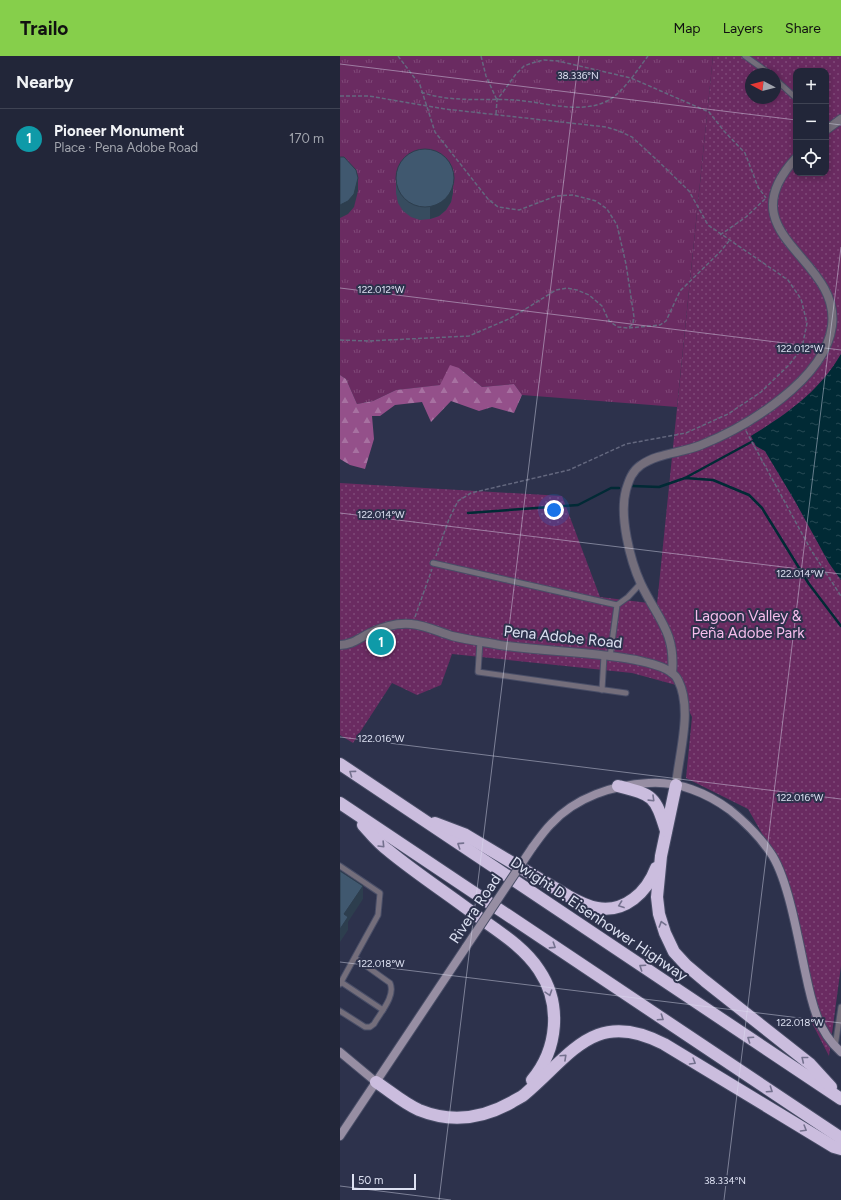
<!DOCTYPE html>
<html lang="en">
<head>
<meta charset="utf-8">
<style>
  body { margin:0; font-family:Figtree,sans-serif; background:#2e3244; color:#f1f3f6 }
  .controls { position:absolute; right:12px; top:12px; display:grid; overflow:hidden; border-radius:8px; box-shadow:0 2px 6px #0003 }
  .controls button { width:36px; height:36px; display:grid; place-items:center; padding:0; border:0; border-bottom:1px solid #3f4353; background:#222639; color:#f1f3f6; font:20px sans-serif }
  .compass { position:absolute; left:405px; top:12px; width:36px; height:36px; border-radius:50%; background:#222639; box-shadow:0 2px 6px #0003; rotate:277deg }
  .scale { position:absolute; left:12px; bottom:10px; width:64px; box-sizing:border-box; padding-left:4px; border:2px solid #dde1f2; border-top:0; font-size:11px; line-height:14px; white-space:nowrap; color:#dde1f2; -webkit-text-stroke:3px #2d324c; paint-order:stroke }
  .you { position:absolute; left:214px; top:454px; width:14px; height:14px; margin:-10px; border:3px solid #fff; border-radius:50%; background:#1a73e8; box-shadow:0 0 0 6px #1a73e833 }
  .badge { display:grid; place-items:center; width:26px; height:26px; border-radius:50%; background:#86cf4b; color:#fff; font-size:13px; font-weight:700 }
  .pin { position:absolute; translate:-50% -50%; border:2px solid #fff; box-shadow:0 1px 4px #0006 }
  .list { margin:0; padding:0; list-style:none }
  h2 { display:flex; justify-content:space-between; align-items:center; height:52px; margin:0; padding:0 16px; font-size:17px }
  h2 small { font-size:13px; font-weight:400; color:#a2a5ae }
  .list li { display:grid; grid-template-columns:26px 1fr auto; gap:12px; align-items:center; box-sizing:border-box; height:60px; padding:0 16px; border-top:1px solid #3f4353 }
  .list b { display:block; font-size:15px; white-space:nowrap }
  .list p { margin:0; font-size:13px; white-space:nowrap; color:#a2a5ae }
  .list em { font-size:13px; font-style:normal; color:#a2a5ae }
  .icon { flex:none; width:22px; height:22px; fill:none; stroke:currentColor; stroke-width:2; stroke-linecap:round; stroke-linejoin:round }
  .map { position:relative; flex:none; width:501px; height:1144px; overflow:hidden }
  header { display:flex; align-items:center; gap:24px; box-sizing:border-box; height:56px; padding:0 20px; background:#86cf4b; color:#111 }
  header strong { font-size:19px }
  nav { display:flex; gap:22px; margin-inline-start:auto; font-size:14px }
  main { display:flex }
  aside { flex:1; background:#222639 }
  .map>svg:first-child { display:block }
</style>
</head>
<body>
<header>
<strong>Trailo</strong>
<nav><a>Map</a><a>Layers</a><a>Share</a></nav>
</header>
<main>
<aside>
<h2>Nearby<small></small></h2>
<ul class="list">
<li><span class="badge" style="background:#0f9aa8">1</span><div><b>Pioneer Monument</b><p>Place · Pena Adobe Road</p></div><em>170 m</em></li>
</ul>
</aside>
<div class="map">
<svg width="501" height="1144" viewBox="0 0 501 1144">
  <defs>
    <pattern id="grass-tufts" width="24" height="20" patternUnits="userSpaceOnUse"><rect width="24" height="20" fill="#6a2b61"/><path d="M3 7l-1-3M5 7V3M7 7l1-3M15 17l-1-3M17 17v-4M19 17l1-3" fill="none" stroke="#7f4978"/></pattern>
    <pattern id="forest-firs" width="22" height="20" patternUnits="userSpaceOnUse"><rect width="22" height="20" fill="#94508a"/><path d="M5 1l3.5 6h-7zM16 11l3.5 6h-7z" fill="#a771a1"/></pattern>
    <pattern id="park-dots" width="8" height="8" patternUnits="userSpaceOnUse"><rect width="8" height="8" fill="#6a2b61"/><path d="M2 2h.1M6 6h.1" fill="none" stroke="#7f4978" stroke-width="1.8" stroke-linecap="round"/></pattern>
    <pattern id="water-ripples" width="26" height="14" patternUnits="userSpaceOnUse"><rect width="26" height="14" fill="#012a35"/><path d="M2 4q2-2 4 0t4 0M15 11q2-2 4 0t4 0" fill="none" stroke="#264953"/></pattern>
  </defs>
  <rect width="100%" height="100%" fill="#2d324c"/>
  <path fill="url(#grass-tufts)" d="M 0,0 L 373,0 L 337,351 L 182,339 L 174,328 L 142,331 L 119,312 L 101,329 L 56,334 L 33,345 L 17,348 L 6,323 L 0,319 Z"/>
  <path fill="url(#forest-firs)" d="M 110,309 L 119,312 L 142,331 L 174,328 L 182,339 L 174,357 L 152,351 L 139,355 L 111,345 L 91,366 L 82,346 L 55,349 L 40,360 L 32,360 L 34,383 L 25,413 L 10,409 L 0,403 L 0,319 L 6,323 L 17,348 L 33,345 L 56,334 L 100,329 Z"/>
  <path fill="url(#park-dots)" fill-rule="evenodd" d="M 373,0 L 501,0 L 501,298 C 480,335 447,358 411,380 L 416,390 L 425,395 L 455,445 L 489,507 L 501,524 L 501,910 L 489,1000 L 472,967 L 467,916 L 448,823 L 408,753 L 346,722 L 352,661 L 336,629 L 292,617 L 112,598 L 101,629 L 77,639 L 52,627 L 13,687 L 0,679 L 0,427 L 222,440 L 260,541 L 317,548 ZM 456,15 L 486,15 L 486,117 L 456,117 ZM 411,18 L 435,18 L 435,42 L 411,42 Z"/>
  <path fill="url(#water-ripples)" d="M 501,298 L 501,524 L 489,507 L 455,445 L 425,395 L 416,390 L 411,380 C 447,358 480,335 501,298 Z"/>
  <g fill="none" stroke-linecap="round" stroke-linejoin="round">
    <g stroke="#012a35" stroke-width="2.5">
      <path d="M 345,422 L 413,385"/>
      <path d="M 293,430 L 319,431 L 345,422 L 373,424 L 409,439 L 422,452 L 469,528 L 501,570"/>
      <path d="M 128,457 L 238,449 L 271,432 L 279,432"/>
    </g>
    <defs>
      <g id="lane">
        <path d="M 405,0 L 430,18"/>
        <path d="M 435,23 L 456,42"/>
        <path d="M 93,507 L 277,549"/>
        <path d="M 140,585 L 138,616 L 286,637"/>
        <path d="M 270,601 L 277,549 L 288,541 L 301,527"/>
        <path d="M 262,634 L 264,600"/>
        <path d="M 0,810 L 40,837 L 38,859 L 0,928"/>
        <path d="M 1,926 L 43,954"/>
        <path d="M 0,955 L 25,971 L 30,971 L 34,968 C 40,957 56,940 50,927 L 15,902"/>
        <path d="M 495,991 L 501,951"/>
      </g>
      <g id="street">
        <path d="M 486,74 L 501,63"/>
        <path d="M 0,589 C 12,589 19,582 30,577 C 42,571 58,567 71,568 C 85,569 99,576 112,580 C 128,584 144,586 160,589 C 205,596 251,595 296,604 C 308,607 332,611 338,624 C 353,654 339,697 336,729"/>
        <path d="M 332,617 C 336,576 317,562 301,528 C 290,504 279,460 286,434 C 289,424 292,415 301,409 C 318,397 342,397 361,389 C 406,371 485,324 492,270 C 501,201 385,179 456,102"/>
      </g>
      <g id="secondary">
        <path d="M 192,792 C 198,784 204,775 211,768 C 236,741 273,729 309,727 C 338,725 367,737 390,754 C 405,766 419,780 430,796 C 448,821 458,883 465,915 C 471,944 477,975 501,996"/>
        <path d="M 0,996 L 36,1026"/>
        <path d="M 0,1080 L 126,891"/>
      </g>
      <g id="highway">
        <path d="M 0,708 L 501,1043"/>
        <path d="M 336,729 L 321,800 L 317,841 L 319,858 L 325,877 L 334,896 L 346,909 L 365,925 L 470,1008 L 491,1031"/>
        <path d="M 278,730 C 313,739 315,739 326,775"/>
        <path d="M 0,747 L 501,1082"/>
        <path d="M 95,767 L 124,778 L 228,840 C 237,845 246,850 257,852 C 285,857 307,836 316,812"/>
        <path d="M 23,769 C 31,778 39,788 49,795 C 77,818 108,838 137,860 C 159,876 184,891 199,914 C 222,948 218,993 192,1024"/>
        <path d="M 36,1026 C 50,1035 63,1047 79,1054 C 111,1067 142,1063 172,1046 C 176,1043 181,1042 185,1038 C 232,998 255,952 324,988 L 494,1091 L 501,1093"/>
      </g>
    </defs>
    <use href="#lane" stroke="#494e67" stroke-width="7"/>
    <use href="#street" stroke="#494e67" stroke-width="10"/>
    <use href="#secondary" stroke="#494e67" stroke-width="10"/>
    <use href="#highway" stroke="#494e67" stroke-width="14"/>
    <g stroke="#64687f" stroke-width="1.5" stroke-dasharray="4 2" stroke-linecap="butt">
      <path d="M 141,0 L 146,20 L 157,44"/>
      <path d="M 81,36 C 111,47 144,42 175,44 C 204,46 238,58 265,46 C 282,39 297,14 308,0"/>
      <path d="M 0,40 L 29,40 L 105,53 L 266,71 L 279,75 L 292,81 L 317,104 L 349,135 L 368,169 L 448,224 L 461,243 L 467,267 L 462,292 L 449,309 L 421,336 L 388,358 L 346,377 L 286,388 L 229,414 L 131,437 L 118,445 L 109,463 L 96,500"/>
      <path d="M 156,58 L 157,44 L 176,18 L 184,10 L 192,7 L 204,4 L 218,5 L 291,22 L 369,56 L 384,75 L 405,97 L 418,131 L 426,142"/>
      <path d="M 380,179 L 406,161 L 425,143"/>
      <path d="M 289,272 L 320,269 L 326,265 L 340,235 L 380,196 L 389,185"/>
      <path d="M 0,284 L 28,285 L 129,280 L 171,262 L 216,234 L 227,232 L 237,234 L 249,239 L 262,250 L 269,265 L 278,271 L 288,272 L 293,268 L 294,261 L 286,208 L 277,169 L 267,153 L 256,145 L 233,139 L 216,140 L 179,154 L 158,151 L 148,143 L 95,76 L 80,29 L 58,0"/>
      <path d="M 406,375 L 471,494 L 501,540"/>
      <path d="M 75,561 L 92,513"/>
    </g>
    <use href="#lane" stroke="#746e7b" stroke-width="5"/>
    <use href="#street" stroke="#746e7b" stroke-width="8"/>
    <use href="#secondary" stroke="#978ea3" stroke-width="8"/>
    <use href="#highway" stroke="#cbbdde" stroke-width="12"/>
    <defs>
      <path id="secondary-bridge" d="M 126,891 L 192,792"/>
    </defs>
    <use href="#secondary-bridge" stroke="#494e67" stroke-width="10" stroke-linecap="butt"/>
    <use href="#secondary-bridge" stroke="#978ea3" stroke-width="8"/>
  </g>
  <path fill="#374c5f" d="M 56,125 L 113,136 L 111,146 L 106,154 L 99,160 L 90,163 L 80,164 L 71,161 L 63,155 L 58,147 L 56,137 Z"/>
  <g fill="#2d3e4e">
    <path d="M 18,122 L 18,135 L 14,151 L 8,158 L 0,162 L 0,149 Z"/>
    <path d="M 113,124 L 113,136 L 111,146 L 106,154 L 99,160 L 90,163 L 90,150 Z"/>
    <path d="M 23,830 L 23,843 L 8,866 L 8,874 L 0,886 L 0,873 L 4,858 Z"/>
  </g>
  <g fill="#40586f" stroke="#2d3e4e">
    <circle cx="85" cy="122" r="29"/>
    <path d="M 0,101 L 4,101 L 16,114 L 18,122 L 14,138 L 8,145 L 0,149 Z"/>
    <path d="M 0,815 L 23,830 L 4,858 L 8,861 L 0,873 Z"/>
  </g>
  <defs><path id="oneway-chevron" d="M-2-3.5L2.5 0L-2 3.5" fill="none" stroke-width="1.6" stroke-linecap="round" stroke-linejoin="round"/></defs>
  <g stroke="#74718e">
    <use href="#oneway-chevron" transform="translate(12 717) rotate(-144)"/>
    <use href="#oneway-chevron" transform="translate(312 743) rotate(44)"/>
    <use href="#oneway-chevron" transform="translate(42 789) rotate(46)"/>
    <use href="#oneway-chevron" transform="translate(120 789) rotate(-147)"/>
    <use href="#oneway-chevron" transform="translate(281 849) rotate(160)"/>
    <use href="#oneway-chevron" transform="translate(322 868) rotate(-107)"/>
    <use href="#oneway-chevron" transform="translate(213 890) rotate(33)"/>
    <use href="#oneway-chevron" transform="translate(302 911) rotate(-146)"/>
    <use href="#oneway-chevron" transform="translate(209 937) rotate(72)"/>
    <use href="#oneway-chevron" transform="translate(321 962) rotate(34)"/>
    <use href="#oneway-chevron" transform="translate(410 983) rotate(-146)"/>
    <use href="#oneway-chevron" transform="translate(224 1001) rotate(-43)"/>
    <use href="#oneway-chevron" transform="translate(464 1003) rotate(-141)"/>
    <use href="#oneway-chevron" transform="translate(353 1006) rotate(31)"/>
    <use href="#oneway-chevron" transform="translate(430 1034) rotate(34)"/>
    <use href="#oneway-chevron" transform="translate(464 1073) rotate(31)"/>
  </g>
  <path fill="none" stroke="#dde1f2" stroke-width="1" stroke-opacity="0.45" d="M 0,8 L 456,64M 486,67 L 501,69M 0,232 L 501,294M 0,457 L 501,518M 0,681 L 501,743M 0,906 L 501,967M 0,1130 L 111,1144M 99,1144 L 239,0M 384,1144 L 501,191"/>
  <g text-anchor="middle" dominant-baseline="central" stroke-width="4" stroke-linejoin="round" paint-order="stroke">
    <g font-size="15" fill="#f7beed" stroke="#2d324c">
      <text x="408" y="560">Lagoon Valley &amp;<tspan x="408" dy="17">Peña Adobe Park</tspan></text>
    </g>
    <g font-size="15" fill="#dde1f2" stroke="#2d324c">
      <text transform="translate(223 581) rotate(6)">Pena Adobe Road</text>
      <text transform="translate(135 853) rotate(-56)">Rivera Road</text>
      <text transform="translate(259 863) rotate(34)">Dwight D. Eisenhower Highway</text>
    </g>
  </g>
  <g font-size="10" text-anchor="middle" fill="#dde1f2" stroke="#2d324c" stroke-width="4" stroke-linejoin="round" paint-order="stroke">
    <text x="238" y="23">38.336°N</text>
    <text x="41" y="237">122.012°W</text>
    <text x="460" y="296">122.012°W</text>
    <text x="41" y="462">122.014°W</text>
    <text x="460" y="521">122.014°W</text>
    <text x="41" y="686">122.016°W</text>
    <text x="460" y="745">122.016°W</text>
    <text x="41" y="911">122.018°W</text>
    <text x="460" y="970">122.018°W</text>
    <text x="385" y="1128">38.334°N</text>
  </g>
</svg>
<div class="controls">
<button>+</button>
<button>−</button>
<button><svg class="icon" aria-label="locate" viewBox="0 0 24 24"><circle cx="12" cy="12" r="6"/><path d="M12 2v4M12 18v4M2 12h4M18 12h4"/></svg></button>
</div>
<svg class="compass" viewBox="-18 -18 36 36"><path d="M0-13l5 13h-10z" fill="#e53935"/><path d="M0 13l5-13h-10z" fill="#a2a5ae"/></svg>
<div class="scale">50 m</div>
<div class="you"></div>
<div class="pin badge" style="left:41px;top:586px;background:#0f9aa8">1</div>
</div>
</main>
</body>
</html>
